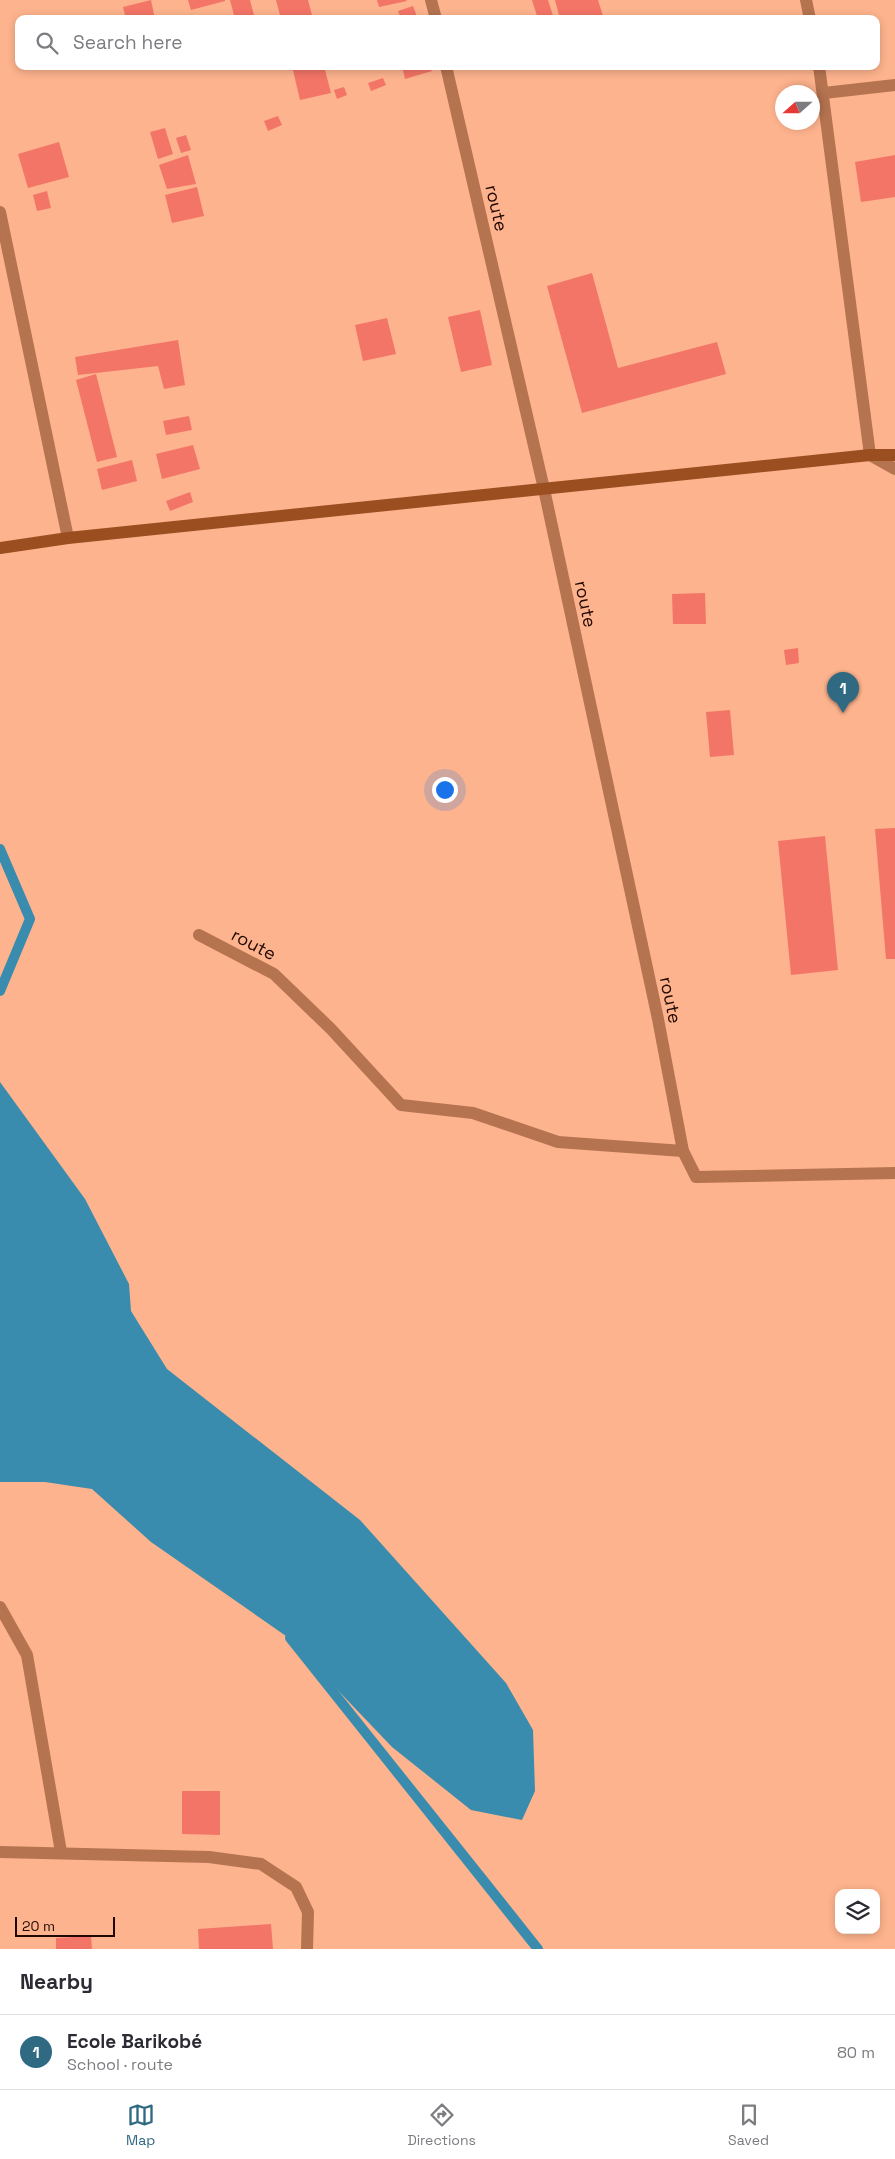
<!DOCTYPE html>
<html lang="en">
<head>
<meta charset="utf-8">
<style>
  body { margin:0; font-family:"Space Grotesk",sans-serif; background:#f2f2f3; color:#2b2b33 }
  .controls { position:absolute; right:15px; bottom:15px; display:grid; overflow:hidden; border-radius:10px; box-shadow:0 2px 8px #0003 }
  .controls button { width:45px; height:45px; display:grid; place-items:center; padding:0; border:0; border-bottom:1px solid #e1e1e2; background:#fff; color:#2b2b33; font:25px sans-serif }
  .compass { position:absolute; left:775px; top:85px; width:45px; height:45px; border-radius:50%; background:#fff; box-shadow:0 2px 8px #0003; rotate:249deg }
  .scale { position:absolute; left:15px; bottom:12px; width:100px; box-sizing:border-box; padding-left:5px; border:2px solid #200700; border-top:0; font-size:14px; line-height:18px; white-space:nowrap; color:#200700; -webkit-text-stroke:4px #fdb38d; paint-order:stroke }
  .you { position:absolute; left:444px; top:789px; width:18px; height:18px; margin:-12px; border:4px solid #fff; border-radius:50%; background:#1a73e8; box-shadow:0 0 0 8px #1a73e833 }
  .badge { display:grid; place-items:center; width:32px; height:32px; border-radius:50%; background:#2f6982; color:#fff; font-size:16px; font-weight:700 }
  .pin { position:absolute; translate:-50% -41px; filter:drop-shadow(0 1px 2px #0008) }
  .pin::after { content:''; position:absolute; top:26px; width:18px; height:15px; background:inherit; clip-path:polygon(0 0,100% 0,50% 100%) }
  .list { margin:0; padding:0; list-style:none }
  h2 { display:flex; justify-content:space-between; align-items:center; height:65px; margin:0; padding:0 20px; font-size:21px }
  h2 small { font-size:16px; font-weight:400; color:#7c7c81 }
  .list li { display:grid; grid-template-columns:32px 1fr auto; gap:15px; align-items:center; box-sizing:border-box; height:75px; padding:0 20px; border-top:1px solid #e1e1e2 }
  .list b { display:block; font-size:19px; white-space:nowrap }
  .list p { margin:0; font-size:16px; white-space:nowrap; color:#7c7c81 }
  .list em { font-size:16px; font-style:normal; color:#7c7c81 }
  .icon { flex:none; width:28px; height:28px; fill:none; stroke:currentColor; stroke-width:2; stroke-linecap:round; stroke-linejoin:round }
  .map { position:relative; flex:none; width:895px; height:1949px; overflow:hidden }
  .search { position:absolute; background:#fff; box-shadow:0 2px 8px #0003; left:15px; right:15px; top:15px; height:55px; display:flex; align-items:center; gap:12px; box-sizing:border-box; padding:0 18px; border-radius:10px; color:#7c7c81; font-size:19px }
  .sheet { height:140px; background:#fff }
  nav { display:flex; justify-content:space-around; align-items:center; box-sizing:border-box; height:70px; border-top:1px solid #e1e1e2; background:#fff; font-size:14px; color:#7c7c81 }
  nav a { display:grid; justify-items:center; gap:2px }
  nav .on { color:#2f6982 }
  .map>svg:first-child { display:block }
</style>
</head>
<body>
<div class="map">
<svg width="895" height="1949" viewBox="0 0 895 1949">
  <rect width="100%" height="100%" fill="#fdb38d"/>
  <path fill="#398cae" d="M 0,1082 L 85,1199 L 129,1284 L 131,1311 L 167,1369 L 360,1520 L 506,1683 L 533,1730 L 535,1791 L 522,1820 L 471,1810 L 392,1747 L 286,1636 L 151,1542 L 92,1489 L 45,1482 L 0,1482 Z"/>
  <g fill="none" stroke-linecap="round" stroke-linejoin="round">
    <g stroke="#398cae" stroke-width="10">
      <path d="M 0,849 L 30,919 L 0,991"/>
      <path d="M 290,1638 L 538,1949"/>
    </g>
  </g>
  <g fill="#f37567">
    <path d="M 151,0 L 155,19 L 126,19 L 123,7 Z"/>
    <path d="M 188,0 L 225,0 L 225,1 L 191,10 Z"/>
    <path d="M 230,0 L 250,0 L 255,19 L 235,19 Z"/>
    <path d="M 276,0 L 308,0 L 313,19 L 281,19 Z"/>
    <path d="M 377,0 L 406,0 L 407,1 L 379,7 Z"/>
    <path d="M 532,0 L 548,0 L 554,19 L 538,19 Z"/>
    <path d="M 555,0 L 598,0 L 604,19 L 560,19 Z"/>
    <path d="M 413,6 L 418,19 L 401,19 L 398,11 Z"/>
    <path d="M 292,66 L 324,66 L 331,93 L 300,100 Z"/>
    <path d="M 402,66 L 430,66 L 432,71 L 405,79 Z"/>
    <path d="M 383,78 L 386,85 L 371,91 L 368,83 Z"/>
    <path d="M 344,87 L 347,95 L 337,99 L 334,90 Z"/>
    <path d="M 278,116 L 282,125 L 268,131 L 264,121 Z"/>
    <path d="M 165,128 L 173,154 L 158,159 L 150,132 Z"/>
    <path d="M 186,135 L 191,150 L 181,153 L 176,138 Z"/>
    <path d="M 59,142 L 69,177 L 28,188 L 18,154 Z"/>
    <path d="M 188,155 L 196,184 L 167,189 L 159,165 Z"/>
    <path d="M 895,155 L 895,197 L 861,202 L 855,162 Z"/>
    <path d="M 197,187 L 204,216 L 172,223 L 165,195 Z"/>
    <path d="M 47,191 L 51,208 L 37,211 L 33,195 Z"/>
    <path d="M 592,273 L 618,368 L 717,342 L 726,374 L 582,413 L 547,286 Z"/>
    <path d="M 480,310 L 492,365 L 461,372 L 448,317 Z"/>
    <path d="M 387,318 L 396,354 L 363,361 L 355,325 Z"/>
    <path d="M 178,340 L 185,385 L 164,389 L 158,366 L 78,375 L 75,357 Z"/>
    <path d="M 96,374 L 117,457 L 97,462 L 76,380 Z"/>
    <path d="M 189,416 L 192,430 L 166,435 L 163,421 Z"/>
    <path d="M 193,445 L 200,469 L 162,479 L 156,454 Z"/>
    <path d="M 132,460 L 137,481 L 102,490 L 97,469 Z"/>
    <path d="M 190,492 L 193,502 L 170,511 L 166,501 Z"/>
    <path d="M 705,593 L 706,624 L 673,624 L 672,594 Z"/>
    <path d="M 798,648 L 799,663 L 786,665 L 784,650 Z"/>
    <path d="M 730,710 L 734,755 L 710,757 L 706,712 Z"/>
    <path d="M 895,828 L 895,959 L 886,959 L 875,829 Z"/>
    <path d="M 825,836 L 838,970 L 791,975 L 778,841 Z"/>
    <path d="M 182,1791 L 220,1791 L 220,1835 L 182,1834 Z"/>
    <path d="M 271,1924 L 273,1949 L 199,1949 L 198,1929 Z"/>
    <path d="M 91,1936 L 92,1949 L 56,1949 L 56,1938 Z"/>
  </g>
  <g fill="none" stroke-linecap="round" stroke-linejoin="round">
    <g stroke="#b57350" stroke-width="12">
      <path d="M 431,0 L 436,19"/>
      <path d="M 806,0 L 810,19"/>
      <path d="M 446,66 L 544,489 L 658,1019 L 683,1151 L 696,1177 L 895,1173"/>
      <path d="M 819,66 L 870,455 L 895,469"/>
      <path d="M 824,93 L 895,85"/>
      <path d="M 0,212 L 68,538"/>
      <path d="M 199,935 L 274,974 L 331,1029 L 401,1105 L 473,1113 L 558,1142 L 683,1151"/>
      <path d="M 0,1607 L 27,1655 L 61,1852"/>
      <path d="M 0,1852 L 209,1857 L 261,1864 L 296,1887 L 308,1912 L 307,1949"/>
    </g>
    <path stroke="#9b4e20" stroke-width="12" d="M 0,548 L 68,538 L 870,455 L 895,455"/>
  </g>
  <g text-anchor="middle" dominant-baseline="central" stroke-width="4" stroke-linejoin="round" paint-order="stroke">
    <g font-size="18" fill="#200700" stroke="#fdb38d">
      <text transform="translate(497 208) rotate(77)">route</text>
      <text transform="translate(586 604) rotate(78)">route</text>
      <text transform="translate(254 944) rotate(28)">route</text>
      <text transform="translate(671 1000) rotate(78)">route</text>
    </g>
  </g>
</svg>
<div class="controls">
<button><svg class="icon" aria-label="layers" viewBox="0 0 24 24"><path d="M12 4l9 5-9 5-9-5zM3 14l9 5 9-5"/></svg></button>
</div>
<svg class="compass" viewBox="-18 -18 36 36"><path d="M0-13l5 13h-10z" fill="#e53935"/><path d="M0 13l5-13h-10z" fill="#7c7c81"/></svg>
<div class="scale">20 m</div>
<div class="you"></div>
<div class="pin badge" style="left:843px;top:713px">1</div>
<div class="search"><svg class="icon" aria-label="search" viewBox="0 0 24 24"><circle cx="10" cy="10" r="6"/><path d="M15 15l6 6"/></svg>Search here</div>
</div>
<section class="sheet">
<h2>Nearby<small></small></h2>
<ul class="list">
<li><span class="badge">1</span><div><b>Ecole Barikobé</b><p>School · route</p></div><em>80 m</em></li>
</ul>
</section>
<nav>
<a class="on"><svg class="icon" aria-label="map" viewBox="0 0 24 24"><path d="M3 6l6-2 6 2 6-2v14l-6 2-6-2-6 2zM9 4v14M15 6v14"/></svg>Map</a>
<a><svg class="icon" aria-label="directions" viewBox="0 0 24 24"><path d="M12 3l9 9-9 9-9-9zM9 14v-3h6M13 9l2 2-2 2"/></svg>Directions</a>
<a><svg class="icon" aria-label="saved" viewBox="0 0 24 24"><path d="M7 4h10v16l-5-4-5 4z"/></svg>Saved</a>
</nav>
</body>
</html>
